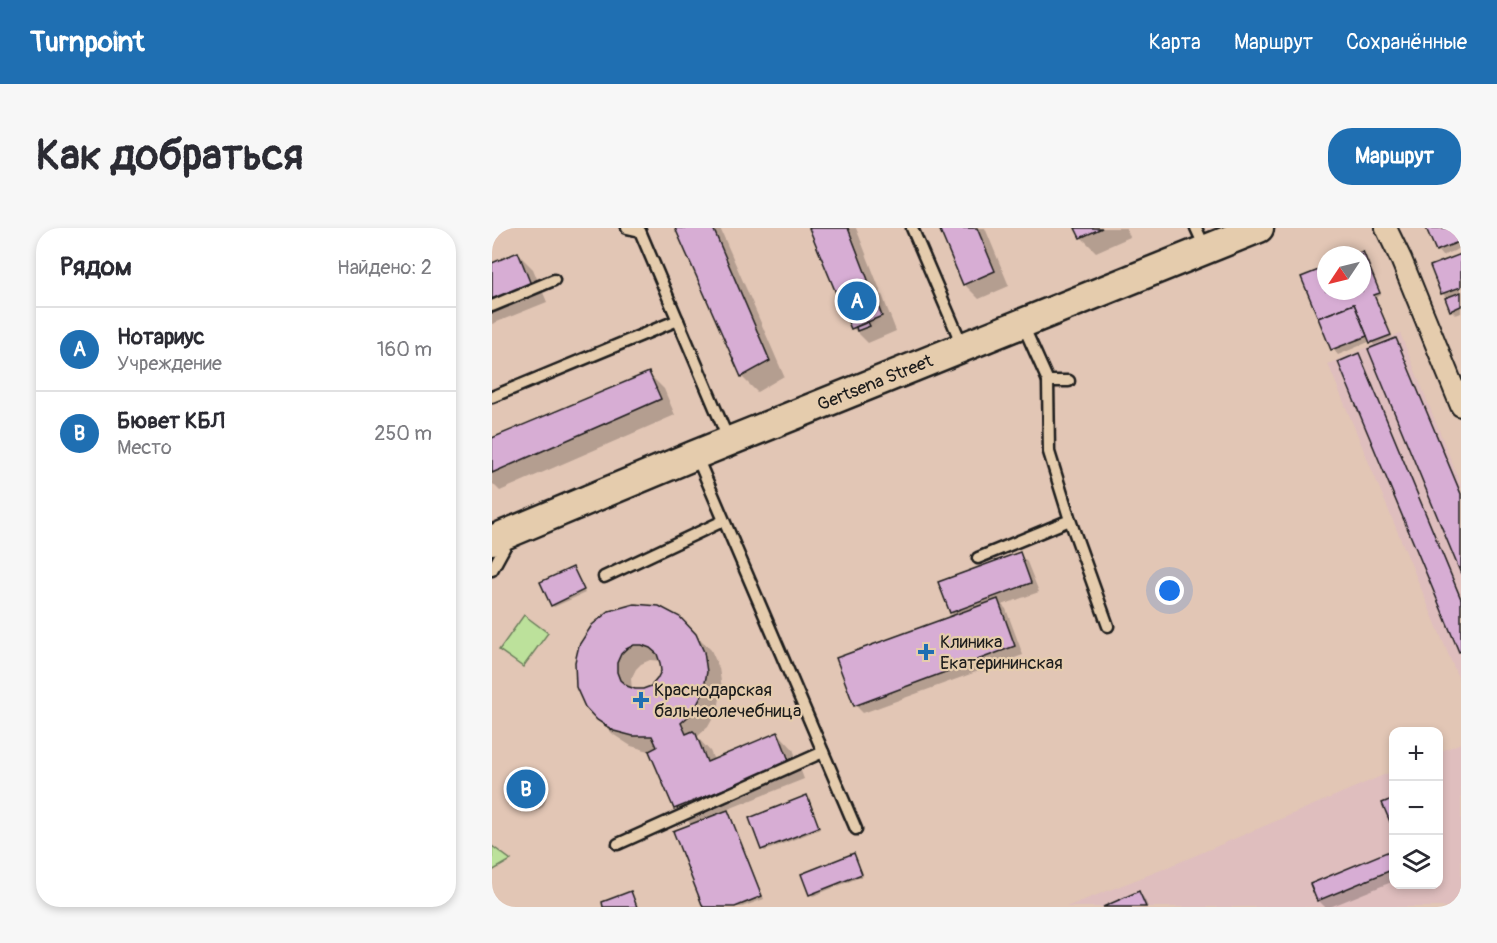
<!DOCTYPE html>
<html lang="ru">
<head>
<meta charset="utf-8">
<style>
  body { margin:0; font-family:Pangolin,sans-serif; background:#f7f7f7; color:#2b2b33 }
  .controls { position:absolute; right:18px; bottom:18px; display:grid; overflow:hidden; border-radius:12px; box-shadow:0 3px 9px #0003 }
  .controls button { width:54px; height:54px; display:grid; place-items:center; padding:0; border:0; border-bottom:2px solid #e1e1e2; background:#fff; color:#2b2b33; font:30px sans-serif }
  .compass { position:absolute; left:825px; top:18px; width:54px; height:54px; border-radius:50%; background:#fff; box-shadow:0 3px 9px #0003; rotate:235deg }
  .you { position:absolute; left:678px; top:363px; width:21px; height:21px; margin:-15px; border:4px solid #fff; border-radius:50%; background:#1a73e8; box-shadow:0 0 0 9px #1a73e833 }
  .badge { display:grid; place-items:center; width:39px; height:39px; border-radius:50%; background:#1f6fb2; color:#fff; font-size:20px; font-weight:700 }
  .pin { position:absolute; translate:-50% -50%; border:3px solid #fff; box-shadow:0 2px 6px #0006 }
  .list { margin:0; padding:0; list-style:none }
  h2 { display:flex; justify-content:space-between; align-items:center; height:78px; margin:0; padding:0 24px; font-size:26px }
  h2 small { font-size:20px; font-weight:400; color:#7c7c81 }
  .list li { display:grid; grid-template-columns:39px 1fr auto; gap:18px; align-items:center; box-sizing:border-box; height:84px; padding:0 24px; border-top:2px solid #e1e1e2 }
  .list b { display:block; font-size:22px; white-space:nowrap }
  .list p { margin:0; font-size:20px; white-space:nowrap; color:#7c7c81 }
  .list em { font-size:20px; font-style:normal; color:#7c7c81 }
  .icon { flex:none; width:33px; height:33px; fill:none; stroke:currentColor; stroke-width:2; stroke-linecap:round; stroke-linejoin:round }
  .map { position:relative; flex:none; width:969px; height:679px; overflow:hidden; border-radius:24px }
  header { display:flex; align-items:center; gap:36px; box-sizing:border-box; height:84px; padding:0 30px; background:#1f6fb2; color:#fff }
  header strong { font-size:28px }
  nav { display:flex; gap:33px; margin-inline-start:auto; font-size:21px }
  .intro { display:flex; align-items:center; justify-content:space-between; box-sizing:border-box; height:144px; padding:0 36px }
  h1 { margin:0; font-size:42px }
  .button { padding:15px 27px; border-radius:24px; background:#1f6fb2; color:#fff; font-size:21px; font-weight:700 }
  main { display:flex; gap:36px; padding:0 36px }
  aside { flex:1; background:#fff; border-radius:24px; box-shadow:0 3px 9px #0003 }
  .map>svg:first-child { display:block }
</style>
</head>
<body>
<header>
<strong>Turnpoint</strong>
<nav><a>Карта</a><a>Маршрут</a><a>Сохранённые</a></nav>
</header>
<div class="intro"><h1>Как добраться</h1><a class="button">Маршрут</a></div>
<main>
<aside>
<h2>Рядом<small>Найдено: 2</small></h2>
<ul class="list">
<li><span class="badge">A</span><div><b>Нотариус</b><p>Учреждение</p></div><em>160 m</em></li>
<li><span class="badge">B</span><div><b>Бювет КБЛ</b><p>Место</p></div><em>250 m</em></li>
</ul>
</aside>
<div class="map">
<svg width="969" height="679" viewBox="0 0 969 679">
  <rect width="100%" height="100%" fill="#e2c6b5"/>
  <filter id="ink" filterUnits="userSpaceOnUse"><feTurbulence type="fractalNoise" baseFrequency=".0167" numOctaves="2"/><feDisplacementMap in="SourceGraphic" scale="12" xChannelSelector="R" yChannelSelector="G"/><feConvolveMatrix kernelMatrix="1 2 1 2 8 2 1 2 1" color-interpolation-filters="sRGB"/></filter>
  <g filter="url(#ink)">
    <g fill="#dfbebe">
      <path d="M 908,105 L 969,257 L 969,457 L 836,136 Z"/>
      <path d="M 969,515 L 969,679 L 574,679 L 669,642 L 901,543 L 902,656 L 946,656 L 947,524 Z"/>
    </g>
    <g fill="#bce19b" stroke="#6c7e5c" stroke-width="1.5">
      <path d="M 32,387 L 56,405 L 31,439 L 7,422 Z"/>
      <path d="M 0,618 L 19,632 L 0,643 Z"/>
    </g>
    <g fill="#0003" fill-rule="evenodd">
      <path d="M 184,0 L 228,0 L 292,148 L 265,164 L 250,149 Z"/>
      <path d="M 319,0 L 364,0 L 404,103 L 376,115 L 361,100 Z"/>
      <path d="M 448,0 L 493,0 L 517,58 L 487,71 L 472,56 Z"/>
      <path d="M 585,0 L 634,0 L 638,9 L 604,24 L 589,9 Z"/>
      <path d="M 936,0 L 969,0 L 969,20 L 950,28 L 945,22 Z"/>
      <path d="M 871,25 L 873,27 L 889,67 L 884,70 L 900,109 L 882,117 L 879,113 L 846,127 L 841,121 L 811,50 L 834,40 L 834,63 L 870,63 L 870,27 L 866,27 Z"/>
      <path d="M 26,26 L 41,41 L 55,74 L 0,96 L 0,36 Z"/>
      <path d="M 969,28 L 969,85 L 964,87 L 959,82 L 956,71 L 950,65 L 940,39 Z"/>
      <path d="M 904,111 L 906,114 L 969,265 L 969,342 Z"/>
      <path d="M 867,127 L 869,129 L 969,370 L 969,424 Z"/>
      <path d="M 157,146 L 172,161 L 183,187 L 8,263 L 0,255 L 0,212 Z"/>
      <path d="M 527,326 L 535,334 L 547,364 L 510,377 L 514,381 L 531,427 L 371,485 L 363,477 L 463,388 L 459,385 Z"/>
      <path d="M 81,341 L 93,365 L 62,379 L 60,377 Z"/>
      <path d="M 203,406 L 219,422 L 227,440 L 230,460 L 226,481 L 216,499 L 205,509 L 218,523 L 222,532 L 286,505 L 301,521 L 312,551 L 234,582 L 238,586 L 272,671 L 250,679 L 212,679 L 200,597 L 183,580 L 157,523 L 139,518 L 122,507 L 106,491 L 88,417 ZM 158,432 L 169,433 L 170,443 L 160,459 L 152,463 L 140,462 L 139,451 L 144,441 L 149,436 Z"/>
      <path d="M 34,549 L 42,551 L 53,564 L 54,572 L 51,579 L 44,583 L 36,583 L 29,579 L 23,573 L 20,565 L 21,557 L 26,551 Z"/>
      <path d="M 315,569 L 317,571 L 328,601 L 273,623 L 270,621 Z"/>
      <path d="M 902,623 L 902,653 L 838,679 L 833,679 L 826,672 Z"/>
      <path d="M 362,627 L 364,629 L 371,648 L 321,668 L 319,666 Z"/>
      <path d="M 647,665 L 652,670 L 656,679 L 614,679 Z"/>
    </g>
    <g fill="#d7add4" stroke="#1c1c1c" stroke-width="1.5" fill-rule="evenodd">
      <path d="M 183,0 L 221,0 L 278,133 L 249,149 Z"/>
      <path d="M 317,0 L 356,0 L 390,88 L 359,101 Z"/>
      <path d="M 447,0 L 485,0 L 503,43 L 471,57 Z"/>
      <path d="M 583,0 L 610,0 L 588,10 Z"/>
      <path d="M 934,0 L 967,0 L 969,5 L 969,13 L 944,23 Z"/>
      <path d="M 871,23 L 888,65 L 882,67 L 899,107 L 878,115 L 862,76 L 826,90 L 809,49 L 834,39 L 834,63 L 870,63 L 870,27 L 862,27 Z"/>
      <path d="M 26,24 L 40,59 L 0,75 L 0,35 Z"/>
      <path d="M 969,26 L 969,59 L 949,66 L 938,38 Z"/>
      <path d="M 969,64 L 969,78 L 958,83 L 953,70 Z"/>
      <path d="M 862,76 L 875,108 L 839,122 L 826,90 Z"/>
      <path d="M 376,94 L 378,98 L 365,103 L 364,99 Z"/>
      <path d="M 904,110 L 969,266 L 969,346 L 876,121 Z"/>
      <path d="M 867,125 L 969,371 L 969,423 L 967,424 L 846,134 Z"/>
      <path d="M 157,144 L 169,171 L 0,245 L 0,210 Z"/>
      <path d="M 528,324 L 539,355 L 458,385 L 446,354 Z"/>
      <path d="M 81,339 L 92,362 L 59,378 L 48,354 Z"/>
      <path d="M 506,371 L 523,418 L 362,478 L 344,430 Z"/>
      <path d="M 142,376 L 167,378 L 188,389 L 204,406 L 212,424 L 215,444 L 211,465 L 201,484 L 189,495 L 194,506 L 201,503 L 204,506 L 215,534 L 286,504 L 298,535 L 182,581 L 157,523 L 165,519 L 160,508 L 141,508 L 122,503 L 105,492 L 93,479 L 84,459 L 83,434 L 87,417 L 100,397 L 117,383 ZM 142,417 L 150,417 L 158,420 L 165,426 L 168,435 L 169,443 L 165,451 L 159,458 L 151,461 L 143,461 L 135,458 L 128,452 L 125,444 L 125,435 L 129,426 L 134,421 Z"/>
      <circle cx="34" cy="563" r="16"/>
      <path d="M 315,567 L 327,599 L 269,622 L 257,590 Z"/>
      <path d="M 902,570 L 902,603 L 890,575 Z"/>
      <path d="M 236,582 L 270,668 L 243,679 L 211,679 L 181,603 Z"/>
      <path d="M 902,621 L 902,641 L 825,673 L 818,656 Z"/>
      <path d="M 362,625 L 370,646 L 317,667 L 309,646 Z"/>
      <path d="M 139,663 L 145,679 L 111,679 L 110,674 Z"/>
      <path d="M 647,663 L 654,679 L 611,679 Z"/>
    </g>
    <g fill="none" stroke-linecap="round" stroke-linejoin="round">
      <defs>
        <g id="lane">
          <path d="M 135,0 L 148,3 L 237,213"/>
          <path d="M 420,0 L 471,119"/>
          <path d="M 704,0 L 714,22"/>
          <path d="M 0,78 L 62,52"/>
          <path d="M 530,95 L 556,153 L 577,153"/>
          <path d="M 556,153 L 557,224 L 578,292 L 616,398"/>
          <path d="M 0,169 L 186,92"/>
          <path d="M 204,227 L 364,601"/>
          <path d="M 486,330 L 578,292"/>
          <path d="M 0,342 L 17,311"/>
          <path d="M 112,349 L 231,293"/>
          <path d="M 126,616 L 331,524"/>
        </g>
        <path id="street" d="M 894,0 L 909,31 L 969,178"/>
        <g id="secondary">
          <path id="s1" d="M 0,312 L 203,227 L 767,0"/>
        </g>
      </defs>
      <use href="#lane" stroke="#1c1c1c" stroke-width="15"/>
      <use href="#street" stroke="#1c1c1c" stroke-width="24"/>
      <use href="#secondary" stroke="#1c1c1c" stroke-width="33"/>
      <use href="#lane" stroke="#e5ccad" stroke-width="10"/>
      <use href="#street" stroke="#e5ccad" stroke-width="20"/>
      <use href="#secondary" stroke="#e5ccad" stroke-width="28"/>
    </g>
  </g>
  <g fill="#1f6fb2" stroke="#e5ccad" stroke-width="2">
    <path d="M431 415h6v6h6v6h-6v6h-6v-6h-6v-6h6z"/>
    <path d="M146 463h6v6h6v6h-6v6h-6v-6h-6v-6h6z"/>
  </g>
  <g text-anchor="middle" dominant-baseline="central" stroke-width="4.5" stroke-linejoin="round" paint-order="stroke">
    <g font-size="18" fill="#1c1c1c" stroke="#e5ccad">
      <text stroke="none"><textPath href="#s1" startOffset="414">Gertsena Street</textPath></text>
    </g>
    <g font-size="18" fill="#1c1c1c" stroke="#e5ccad" text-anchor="start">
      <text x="448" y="414">Клиника<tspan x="448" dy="21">Екатерининская</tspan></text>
      <text x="162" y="462">Краснодарская<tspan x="162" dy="21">бальнеолечебница</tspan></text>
    </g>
  </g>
</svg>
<div class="controls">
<button>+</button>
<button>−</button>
<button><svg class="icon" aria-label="layers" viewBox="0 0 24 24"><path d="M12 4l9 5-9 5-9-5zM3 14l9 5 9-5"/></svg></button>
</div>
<svg class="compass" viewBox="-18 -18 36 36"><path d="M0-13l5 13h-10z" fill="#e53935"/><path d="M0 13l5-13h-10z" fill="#7c7c81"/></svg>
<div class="you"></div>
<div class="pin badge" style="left:365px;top:73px">A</div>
<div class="pin badge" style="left:34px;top:561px">B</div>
</div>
</main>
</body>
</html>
